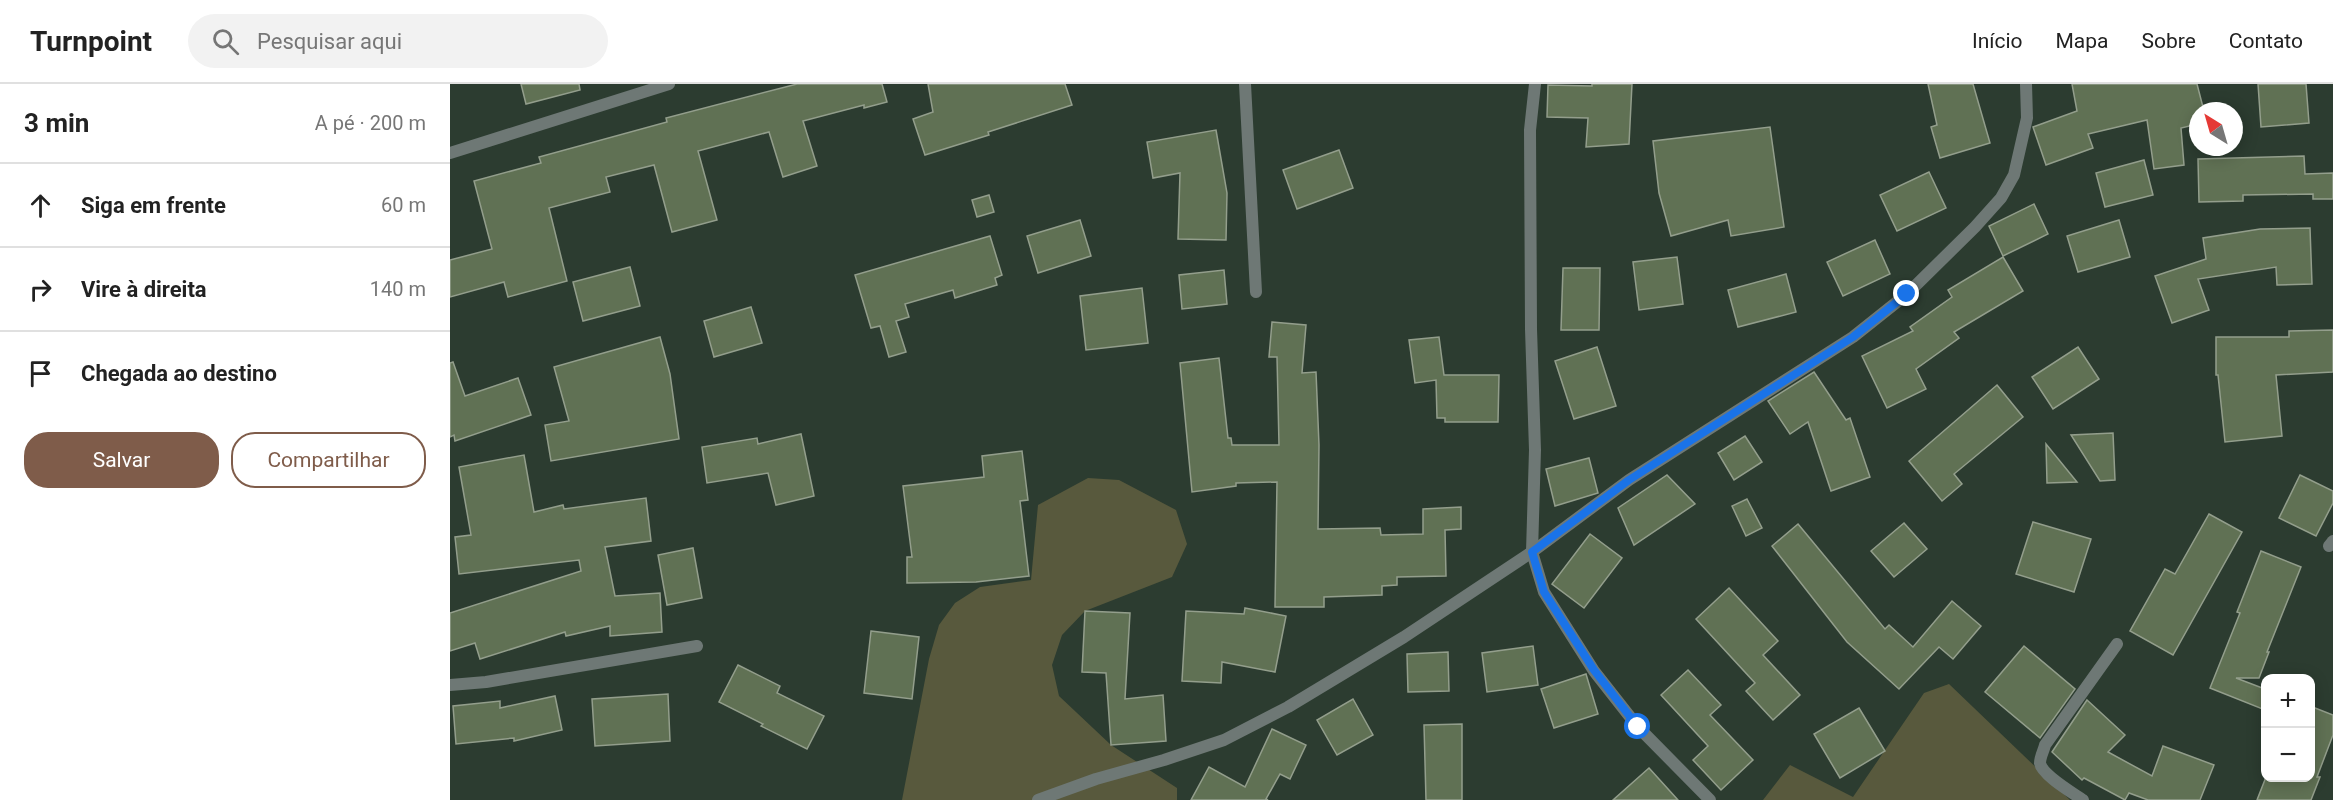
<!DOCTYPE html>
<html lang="pt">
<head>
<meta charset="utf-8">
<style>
  body { margin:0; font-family:Roboto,sans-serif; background:#f2f2f2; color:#222 }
  .controls { position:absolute; right:18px; bottom:18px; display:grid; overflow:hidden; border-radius:12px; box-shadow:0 3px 15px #0003 }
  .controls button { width:54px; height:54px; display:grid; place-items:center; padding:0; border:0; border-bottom:2px solid #e0e0e0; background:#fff; color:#222; font:30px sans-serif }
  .compass { position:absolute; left:1739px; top:18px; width:54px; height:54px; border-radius:50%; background:#fff; box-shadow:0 3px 15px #0003; rotate:323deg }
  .stop { position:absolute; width:18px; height:18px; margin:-14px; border:4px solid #1a73e8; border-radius:50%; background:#fff }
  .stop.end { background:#1a73e8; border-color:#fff; box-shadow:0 2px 6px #0008 }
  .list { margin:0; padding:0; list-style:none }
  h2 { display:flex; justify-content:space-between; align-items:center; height:78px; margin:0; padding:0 24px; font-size:26px }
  h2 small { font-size:20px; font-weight:400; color:#767676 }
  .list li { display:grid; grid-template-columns:39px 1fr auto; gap:18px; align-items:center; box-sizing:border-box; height:84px; padding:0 24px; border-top:2px solid #e0e0e0 }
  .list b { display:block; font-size:22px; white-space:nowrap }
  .list em { font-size:20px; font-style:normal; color:#767676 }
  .actions { display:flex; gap:12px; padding:18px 24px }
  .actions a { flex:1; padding:14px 0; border:2px solid #7f5c4a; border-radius:24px; text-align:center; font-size:21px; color:#7f5c4a }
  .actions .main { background:#7f5c4a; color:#fff }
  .icon { flex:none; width:33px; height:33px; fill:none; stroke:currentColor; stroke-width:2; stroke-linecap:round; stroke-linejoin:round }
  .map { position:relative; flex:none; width:1883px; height:716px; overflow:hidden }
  header { display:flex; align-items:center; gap:36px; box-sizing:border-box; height:84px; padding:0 30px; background:#fff; border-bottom:2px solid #e0e0e0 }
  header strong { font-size:28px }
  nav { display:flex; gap:33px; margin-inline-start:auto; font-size:21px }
  .search { width:420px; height:54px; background:#f2f2f2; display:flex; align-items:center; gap:15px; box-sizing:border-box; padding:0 21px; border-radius:33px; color:#767676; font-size:22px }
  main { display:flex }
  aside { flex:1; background:#fff }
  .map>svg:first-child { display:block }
</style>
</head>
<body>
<header>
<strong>Turnpoint</strong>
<div class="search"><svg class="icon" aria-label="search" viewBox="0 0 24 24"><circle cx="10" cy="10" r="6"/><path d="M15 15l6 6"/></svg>Pesquisar aqui</div>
<nav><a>Início</a><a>Mapa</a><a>Sobre</a><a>Contato</a></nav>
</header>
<main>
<aside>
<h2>3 min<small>A pé · 200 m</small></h2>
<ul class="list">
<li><svg class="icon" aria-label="ahead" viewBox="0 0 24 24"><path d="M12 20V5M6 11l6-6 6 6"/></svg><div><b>Siga em frente</b></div><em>60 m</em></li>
<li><svg class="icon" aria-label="right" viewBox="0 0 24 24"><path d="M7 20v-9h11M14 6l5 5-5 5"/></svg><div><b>Vire à direita</b></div><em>140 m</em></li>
<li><svg class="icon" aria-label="arrive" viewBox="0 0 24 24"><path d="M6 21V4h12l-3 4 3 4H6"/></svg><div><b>Chegada ao destino</b></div></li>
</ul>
<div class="actions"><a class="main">Salvar</a><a>Compartilhar</a></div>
</aside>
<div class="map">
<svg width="1883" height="716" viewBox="0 0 1883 716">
  <rect width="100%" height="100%" fill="#2c3c30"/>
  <g fill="#58593d">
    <path d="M 638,394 L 669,396 L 726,426 L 737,460 L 722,493 L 635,527 L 612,551 L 602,581 L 609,612 L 661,661 L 727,704 L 727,716 L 452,716 L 479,575 L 489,541 L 505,519 L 530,503 L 581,496 L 588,421 Z"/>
    <path d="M 1499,600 L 1620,716 L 1313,716 L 1340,681 L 1403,713 L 1474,609 Z"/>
  </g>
  <g fill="#607154" stroke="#939e8c" stroke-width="1.5">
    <path d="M 71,0 L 129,0 L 130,6 L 76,20 Z"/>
    <path d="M 347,0 L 432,0 L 437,18 L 414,24 L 414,21 L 353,37 L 367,82 L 333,93 L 319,48 L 248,67 L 267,136 L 222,148 L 204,81 L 156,93 L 160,108 L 99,124 L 117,197 L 58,213 L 54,198 L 0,213 L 0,176 L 42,165 L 24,97 L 91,79 L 89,73 L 217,38 L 216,34 Z"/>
    <path d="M 478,0 L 615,0 L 622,21 L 538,48 L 539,51 L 475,71 L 463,35 L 483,28 Z"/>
    <path d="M 1142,0 L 1182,0 L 1179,60 L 1136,63 L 1138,34 L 1097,33 L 1098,1 L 1142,2 Z"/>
    <path d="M 1478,0 L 1523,0 L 1540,59 L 1490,74 L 1481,43 L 1487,41 Z"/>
    <path d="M 1622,0 L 1747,0 L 1754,27 L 1748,27 L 1748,40 L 1731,44 L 1734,81 L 1704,85 L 1697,36 L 1638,50 L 1643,64 L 1596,81 L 1583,43 L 1627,27 Z"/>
    <path d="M 1808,0 L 1856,0 L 1859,39 L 1811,43 Z"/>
    <path d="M 1320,43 L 1334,143 L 1281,152 L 1278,136 L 1221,152 L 1209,109 L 1203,57 Z"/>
    <path d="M 766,46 L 777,109 L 776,156 L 728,155 L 730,89 L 703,94 L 697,58 Z"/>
    <path d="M 889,66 L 903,104 L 847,125 L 833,86 Z"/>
    <path d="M 1854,72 L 1855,90 L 1883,89 L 1883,115 L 1863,115 L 1863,110 L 1793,111 L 1793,117 L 1749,118 L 1748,75 Z"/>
    <path d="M 1694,76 L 1703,111 L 1655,123 L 1646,89 Z"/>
    <path d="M 1479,88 L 1496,124 L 1447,147 L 1430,111 Z"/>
    <path d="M 539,111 L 544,128 L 527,133 L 522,116 Z"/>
    <path d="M 1584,120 L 1598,150 L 1553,172 L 1539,142 Z"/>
    <path d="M 630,136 L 641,172 L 588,189 L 577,152 Z"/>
    <path d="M 1669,136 L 1680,173 L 1628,188 L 1617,152 Z"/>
    <path d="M 1860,144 L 1862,200 L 1827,201 L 1826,183 L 1748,195 L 1759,226 L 1722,239 L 1705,192 L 1756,175 L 1753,154 L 1810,145 Z"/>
    <path d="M 540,152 L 552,191 L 545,194 L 547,201 L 505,214 L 503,206 L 455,220 L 459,233 L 446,237 L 456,268 L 439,273 L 430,242 L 421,244 L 405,191 Z"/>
    <path d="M 1425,156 L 1440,190 L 1393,212 L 1377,178 Z"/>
    <path d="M 1227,173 L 1233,220 L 1189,226 L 1183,178 Z"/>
    <path d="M 1553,173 L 1573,207 L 1504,248 L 1509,254 L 1466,285 L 1476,305 L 1437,324 L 1412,272 L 1463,247 L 1460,243 L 1502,213 L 1498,206 Z"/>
    <path d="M 180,183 L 190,222 L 133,237 L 123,198 Z"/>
    <path d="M 1113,184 L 1150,184 L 1149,246 L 1111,246 Z"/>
    <path d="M 774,186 L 777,220 L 732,225 L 729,191 Z"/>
    <path d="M 1336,190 L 1346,228 L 1288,243 L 1278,206 Z"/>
    <path d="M 692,204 L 698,259 L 636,266 L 630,212 Z"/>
    <path d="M 301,223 L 312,259 L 264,273 L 254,237 Z"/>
    <path d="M 822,238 L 856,241 L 852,289 L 866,288 L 869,361 L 868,445 L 930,444 L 931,451 L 973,450 L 973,425 L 1011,423 L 1011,445 L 995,446 L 996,492 L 947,493 L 947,501 L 932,502 L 932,511 L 874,513 L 874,523 L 825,523 L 827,398 L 786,399 L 786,402 L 742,408 L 730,279 L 769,274 L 778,354 L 781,354 L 782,361 L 829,361 L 827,273 L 819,273 Z"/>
    <path d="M 1883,246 L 1883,288 L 1826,291 L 1832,352 L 1775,358 L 1768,291 L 1766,291 L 1766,253 L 1839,253 L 1839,247 Z"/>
    <path d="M 210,253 L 220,290 L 229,355 L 101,377 L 95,341 L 119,337 L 104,283 Z"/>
    <path d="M 989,253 L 994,291 L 1049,291 L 1048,338 L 995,338 L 995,334 L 987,334 L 986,296 L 965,299 L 959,256 Z"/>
    <path d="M 1147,263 L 1166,322 L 1124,335 L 1105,277 Z"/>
    <path d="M 1628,263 L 1649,295 L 1603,325 L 1582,293 Z"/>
    <path d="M 3,278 L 15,312 L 68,294 L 81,331 L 5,357 L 4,351 L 0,353 L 0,279 Z"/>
    <path d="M 1364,288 L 1396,336 L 1400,334 L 1420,393 L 1381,407 L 1358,338 L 1340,350 L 1318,317 Z"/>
    <path d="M 1547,301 L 1573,333 L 1504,390 L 1512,400 L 1492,417 L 1459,377 Z"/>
    <path d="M 1663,349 L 1665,396 L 1650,397 L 1621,351 Z"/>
    <path d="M 351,350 L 364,412 L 326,421 L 318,389 L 257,399 L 252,363 L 307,354 L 308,360 Z"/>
    <path d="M 1295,352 L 1312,378 L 1284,396 L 1268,369 Z"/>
    <path d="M 1596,360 L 1627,398 L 1597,399 Z"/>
    <path d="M 572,367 L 578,416 L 570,417 L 579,492 L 526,498 L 457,499 L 457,473 L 462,473 L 453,402 L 534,393 L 532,372 Z"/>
    <path d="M 74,371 L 84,428 L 113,421 L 114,425 L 196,414 L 201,457 L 155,463 L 165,512 L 210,509 L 212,548 L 160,552 L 160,542 L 116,552 L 115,548 L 30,575 L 25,559 L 0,567 L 0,529 L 131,487 L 129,476 L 9,490 L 5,453 L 21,451 L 9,383 Z"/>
    <path d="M 1139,374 L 1148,409 L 1105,422 L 1096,385 Z"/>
    <path d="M 1217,391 L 1245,420 L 1184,461 L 1168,424 Z"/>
    <path d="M 1850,391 L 1883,407 L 1883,419 L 1866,452 L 1829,434 Z"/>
    <path d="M 1297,415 L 1312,444 L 1296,452 L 1282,422 Z"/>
    <path d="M 1759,430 L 1792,448 L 1723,571 L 1680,547 L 1715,485 L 1725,490 Z"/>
    <path d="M 1583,438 L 1641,455 L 1624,508 L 1566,490 Z"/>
    <path d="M 1454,439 L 1477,465 L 1444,493 L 1421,467 Z"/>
    <path d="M 1348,440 L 1435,545 L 1439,541 L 1463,563 L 1502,517 L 1531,542 L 1503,575 L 1489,563 L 1449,605 L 1397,558 L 1322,462 Z"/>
    <path d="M 1140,450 L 1172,474 L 1134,524 L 1102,500 Z"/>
    <path d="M 243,464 L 252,514 L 217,521 L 208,471 Z"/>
    <path d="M 1811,467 L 1851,483 L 1817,568 L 1819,568 L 1809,594 L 1786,594 L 1815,605 L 1815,626 L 1760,604 L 1790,529 L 1787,528 Z"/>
    <path d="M 1279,504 L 1328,557 L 1313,571 L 1350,611 L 1323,636 L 1296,607 L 1305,599 L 1246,535 Z"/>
    <path d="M 795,524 L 836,532 L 825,588 L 772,578 L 771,599 L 732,597 L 736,527 L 794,530 Z"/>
    <path d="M 635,527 L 680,529 L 675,615 L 713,611 L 716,657 L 661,661 L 656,589 L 632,588 Z"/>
    <path d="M 421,547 L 469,553 L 462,615 L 414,609 Z"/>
    <path d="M 1083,562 L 1088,601 L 1037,608 L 1032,569 Z"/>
    <path d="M 1574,562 L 1625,605 L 1590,654 L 1535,608 Z"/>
    <path d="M 998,568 L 999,607 L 958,608 L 957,570 Z"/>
    <path d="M 288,581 L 330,602 L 327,609 L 374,632 L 357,665 L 311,642 L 313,640 L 269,618 Z"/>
    <path d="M 1238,586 L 1271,621 L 1260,631 L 1303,676 L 1271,706 L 1243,676 L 1258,662 L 1211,611 Z"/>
    <path d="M 1136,590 L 1148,630 L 1104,644 L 1091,605 Z"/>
    <path d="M 218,610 L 220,657 L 145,662 L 142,615 Z"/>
    <path d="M 105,612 L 112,646 L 64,657 L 64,654 L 6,660 L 3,622 L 50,617 L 50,624 Z"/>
    <path d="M 903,615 L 923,651 L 887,671 L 867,636 Z"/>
    <path d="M 1637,616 L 1675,651 L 1658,668 L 1702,692 L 1713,662 L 1764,681 L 1750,716 L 1698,716 L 1679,709 L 1675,716 L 1634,694 L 1632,696 L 1602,668 Z"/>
    <path d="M 1860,622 L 1883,631 L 1883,651 L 1867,693 L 1870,693 L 1861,716 L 1807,716 L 1816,693 L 1860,693 Z"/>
    <path d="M 1409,624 L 1435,667 L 1390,694 L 1364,650 Z"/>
    <path d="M 1012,640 L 1012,716 L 976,716 L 974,641 Z"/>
    <path d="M 822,645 L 856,661 L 840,695 L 830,690 L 816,715 L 818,716 L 741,716 L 759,683 L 795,703 Z"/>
    <path d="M 1199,684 L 1228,716 L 1163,716 Z"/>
  </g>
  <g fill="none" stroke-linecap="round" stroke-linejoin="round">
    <g stroke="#6e7875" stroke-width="12">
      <path d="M 795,0 L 806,208"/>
      <path d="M 1085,0 L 1080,46 L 1081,245 L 1085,366 L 1082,468 L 1094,508 L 1144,587 L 1188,643 L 1260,716"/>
      <path d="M 0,69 L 219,0"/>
      <path d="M 1879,462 L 1883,457"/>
      <path d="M 0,601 L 36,598 L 247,562"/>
      <path d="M 588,716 L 646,695 L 714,676 L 774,656 L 838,623 L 954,553 L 1082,468 L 1179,396 L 1403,253 L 1457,210 L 1525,143 L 1551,114 L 1564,91 L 1577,34 L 1576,0"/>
      <path d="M 1633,716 C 1623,709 1592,691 1590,679 C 1590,673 1594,666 1595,661 L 1667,560"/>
    </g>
  </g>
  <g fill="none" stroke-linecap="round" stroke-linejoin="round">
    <path stroke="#1a73e8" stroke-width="8" d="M 1188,643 L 1144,586 L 1094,508 L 1082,468 L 1179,396 L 1403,253 L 1457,210"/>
  </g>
</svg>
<div class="controls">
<button>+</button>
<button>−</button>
</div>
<svg class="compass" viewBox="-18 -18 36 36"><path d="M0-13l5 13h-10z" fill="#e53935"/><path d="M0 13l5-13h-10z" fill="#767676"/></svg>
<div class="stop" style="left:1188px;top:643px"></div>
<div class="stop end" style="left:1457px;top:210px"></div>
</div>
</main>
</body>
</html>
